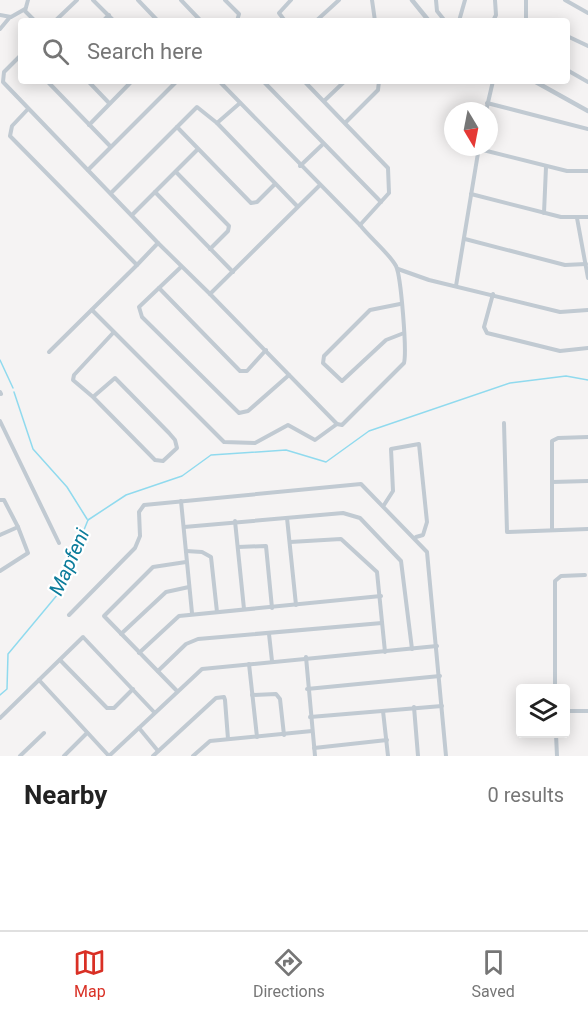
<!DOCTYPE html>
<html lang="en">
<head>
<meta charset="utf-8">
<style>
  body { margin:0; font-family:Roboto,sans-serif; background:#f6f6f6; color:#222 }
  .controls { position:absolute; right:18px; bottom:18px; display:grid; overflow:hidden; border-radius:6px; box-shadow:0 3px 15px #0003 }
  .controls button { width:54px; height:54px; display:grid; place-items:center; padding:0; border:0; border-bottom:2px solid #e0e0e0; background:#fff; color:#222; font:30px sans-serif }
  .compass { position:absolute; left:444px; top:102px; width:54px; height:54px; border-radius:50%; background:#fff; box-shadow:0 3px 15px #0003; rotate:170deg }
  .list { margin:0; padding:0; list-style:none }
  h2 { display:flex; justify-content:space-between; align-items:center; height:78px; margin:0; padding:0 24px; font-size:26px }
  h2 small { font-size:20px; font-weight:400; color:#767676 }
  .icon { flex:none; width:33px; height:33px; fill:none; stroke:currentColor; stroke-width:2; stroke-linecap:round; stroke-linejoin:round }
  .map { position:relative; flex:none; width:588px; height:756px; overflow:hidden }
  .search { position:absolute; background:#fff; box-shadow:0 3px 15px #0003; left:18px; right:18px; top:18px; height:66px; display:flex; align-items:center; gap:15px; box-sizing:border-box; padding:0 21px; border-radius:6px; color:#767676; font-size:22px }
  .sheet { height:174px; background:#fff }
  nav { display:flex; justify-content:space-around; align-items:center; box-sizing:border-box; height:84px; border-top:2px solid #e0e0e0; background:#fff; font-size:16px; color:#767676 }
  nav a { display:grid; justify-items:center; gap:3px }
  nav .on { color:#d93025 }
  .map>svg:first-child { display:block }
</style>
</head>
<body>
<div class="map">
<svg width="588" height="756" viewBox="0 0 588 756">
  <rect width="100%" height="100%" fill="#f5f3f3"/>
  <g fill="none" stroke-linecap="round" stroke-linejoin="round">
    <g stroke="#90daee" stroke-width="1.5">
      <path d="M 0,360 L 13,388"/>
      <path d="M 14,392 L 33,449 L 67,487 L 87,519"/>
      <path d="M 88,520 L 126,495 L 182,476 L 211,455 L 286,450 L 326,462 L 369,431 L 510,383 L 566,376 L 588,380"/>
      <path d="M 0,695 L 7,689 L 8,654 L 58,594 L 88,520"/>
    </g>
    <g stroke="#c1cad2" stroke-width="4">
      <path d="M 28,0 L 25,11 L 35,21"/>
      <path d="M 93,0 L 114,21"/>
      <path d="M 138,0 L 158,21"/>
      <path d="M 181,0 L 201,21"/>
      <path d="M 225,0 L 239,14 L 237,21"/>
      <path d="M 372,0 L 375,21"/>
      <path d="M 436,0 L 437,11 L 445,21"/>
      <path d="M 526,0 L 526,21"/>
      <path d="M 565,0 L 588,13"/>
      <path d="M 0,15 L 11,17 L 25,9"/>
      <path d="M 55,21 L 77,0"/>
      <path d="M 103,21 L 109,15"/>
      <path d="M 285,21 L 279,13 L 291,0"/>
      <path d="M 316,21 L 339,0"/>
      <path d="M 459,21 L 465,0"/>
      <path d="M 493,21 L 496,15 L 495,0"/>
      <path d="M 0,29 L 10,17"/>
      <path d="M 567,36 L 588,46"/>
      <path d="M 21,55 L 4,72 L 3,82 L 158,243 L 137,265 L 10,136 L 12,126 L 28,109"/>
      <path d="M 567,70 L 588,82"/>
      <path d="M 47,81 L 110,146"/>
      <path d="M 88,81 L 109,103"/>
      <path d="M 219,81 L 360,225 C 370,238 389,253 396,266 C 401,276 407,351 404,363 L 342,425 L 337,424 L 210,294 L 319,186"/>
      <path d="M 263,81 L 381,202"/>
      <path d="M 304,81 L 388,168 L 389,193 L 360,225"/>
      <path d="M 324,101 L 345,81"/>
      <path d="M 240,103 L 217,123 L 297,206"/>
      <path d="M 487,103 L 588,129"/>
      <path d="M 486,111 L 493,81"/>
      <path d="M 346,122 L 378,90 L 379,81"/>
      <path d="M 217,123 L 197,107 L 177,127 L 251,203 L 257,202 L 275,184"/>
      <path d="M 89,125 L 132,81"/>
      <path d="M 479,149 L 567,171 L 588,171"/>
      <path d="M 300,166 L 322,145"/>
      <path d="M 88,170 L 177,81"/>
      <path d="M 176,172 L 229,226 L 228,231 L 210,249"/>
      <path d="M 155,192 L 233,272"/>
      <path d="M 111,193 L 177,127"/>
      <path d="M 471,194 L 561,217 L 588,217"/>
      <path d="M 544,213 L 546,167"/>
      <path d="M 132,215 L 197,150"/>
      <path d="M 577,218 L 588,278"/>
      <path d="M 465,239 L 565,265 L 586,264"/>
      <path d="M 158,243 L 210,294"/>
      <path d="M 181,267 L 139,307 L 142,317 L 239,413 L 248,411 L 289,375"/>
      <path d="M 398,269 L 429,280 L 560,312 L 588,310"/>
      <path d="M 456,286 L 479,147"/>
      <path d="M 159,288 L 240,371 L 247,371 L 266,350"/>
      <path d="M 493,294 L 484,327 L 487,333 L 560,351 L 588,348"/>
      <path d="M 400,304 L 370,310 L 324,356 L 323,363 L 342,381 L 386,340 L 404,333"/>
      <path d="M 92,310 L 224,442 L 255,443 L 288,425 L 315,440 L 337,424"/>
      <path d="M 49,352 L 137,265"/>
      <path d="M 0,392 L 1,394"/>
      <path d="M 93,397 L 155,460 L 163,461 L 177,448 L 175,440 L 169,433 L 115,378 L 93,397 L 73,380 L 74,375 L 113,333"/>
      <path d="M 0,421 L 59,543"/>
      <path d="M 504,423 L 507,532 L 588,529"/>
      <path d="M 552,482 L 588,481"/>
      <path d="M 0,500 L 4,500 L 18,527 L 0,535"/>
      <path d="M 181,501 L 192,613"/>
      <path d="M 384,505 L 393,491 L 391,449 L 419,444 L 427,522 L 423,535 L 416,537"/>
      <path d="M 287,518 L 296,605"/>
      <path d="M 235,521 L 244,609"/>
      <path d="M 184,527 L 343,513 L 360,518 L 401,561 L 412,649"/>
      <path d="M 552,530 L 552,441 L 558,438 L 588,437"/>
      <path d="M 290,542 L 341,539 L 377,572 L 385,652"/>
      <path d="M 238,547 L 266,546 L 272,608"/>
      <path d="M 186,551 L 202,552 L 211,557 L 217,612"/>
      <path d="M 0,571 L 28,553 L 18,527"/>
      <path d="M 69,615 L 135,548 L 140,536 L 139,512 L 144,505 L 361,484 L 427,552 L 446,756"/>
      <path d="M 121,634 L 166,592 L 189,587"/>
      <path d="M 269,634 L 272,661"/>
      <path d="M 139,653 L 179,616 L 381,596"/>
      <path d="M 306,657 L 315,756"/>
      <path d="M 60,660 L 107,708 L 114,708 L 133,689"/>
      <path d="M 249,664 L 257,737"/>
      <path d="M 158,671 L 186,644 L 198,639 L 382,623"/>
      <path d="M 39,680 L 109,756"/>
      <path d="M 555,688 L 555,581 L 561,576 L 585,575"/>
      <path d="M 307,689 L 440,676"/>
      <path d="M 177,691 L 104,616 L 153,567 L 186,562"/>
      <path d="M 252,695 L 276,694 L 280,699 L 284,735"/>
      <path d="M 414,707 L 418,756"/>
      <path d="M 383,711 L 388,756"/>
      <path d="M 566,711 L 588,711"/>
      <path d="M 310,717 L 442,706"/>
      <path d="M 0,718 L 83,637 L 154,712"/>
      <path d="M 139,728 L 158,751"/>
      <path d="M 556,734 L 557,756"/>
      <path d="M 314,748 L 387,740"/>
      <path d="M 20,756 L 44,733"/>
      <path d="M 64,756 L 87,733"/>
      <path d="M 109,756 L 202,669 L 437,646"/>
      <path d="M 153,756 L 216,698 L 224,697 L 225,700 L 228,739"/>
      <path d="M 193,756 L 210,741 L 312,731"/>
    </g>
    <g stroke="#c1cad2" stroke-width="4.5">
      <path d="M 412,0 L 429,21"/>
      <path d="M 534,81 L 588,111"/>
    </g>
  </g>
  <g text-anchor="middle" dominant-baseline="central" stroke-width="4.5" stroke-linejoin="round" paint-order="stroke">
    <g font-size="20" font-style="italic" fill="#0c7c9b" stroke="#fff">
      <text transform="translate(69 562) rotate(-66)">Mapfeni</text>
    </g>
  </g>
</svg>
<div class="controls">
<button><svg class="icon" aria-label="layers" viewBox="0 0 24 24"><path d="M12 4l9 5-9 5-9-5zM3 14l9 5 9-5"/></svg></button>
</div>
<svg class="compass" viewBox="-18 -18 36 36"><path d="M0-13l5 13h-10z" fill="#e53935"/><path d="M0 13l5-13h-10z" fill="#767676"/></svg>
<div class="search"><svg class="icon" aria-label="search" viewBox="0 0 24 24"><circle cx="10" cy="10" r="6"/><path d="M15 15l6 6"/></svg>Search here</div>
</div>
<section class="sheet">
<h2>Nearby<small>0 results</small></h2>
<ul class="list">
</ul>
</section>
<nav>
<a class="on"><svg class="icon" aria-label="map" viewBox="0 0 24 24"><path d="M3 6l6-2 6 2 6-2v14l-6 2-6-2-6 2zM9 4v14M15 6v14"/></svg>Map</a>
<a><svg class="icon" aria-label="directions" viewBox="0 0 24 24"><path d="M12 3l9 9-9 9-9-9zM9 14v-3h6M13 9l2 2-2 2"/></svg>Directions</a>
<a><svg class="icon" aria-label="saved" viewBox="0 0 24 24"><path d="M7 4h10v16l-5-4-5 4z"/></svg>Saved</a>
</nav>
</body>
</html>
